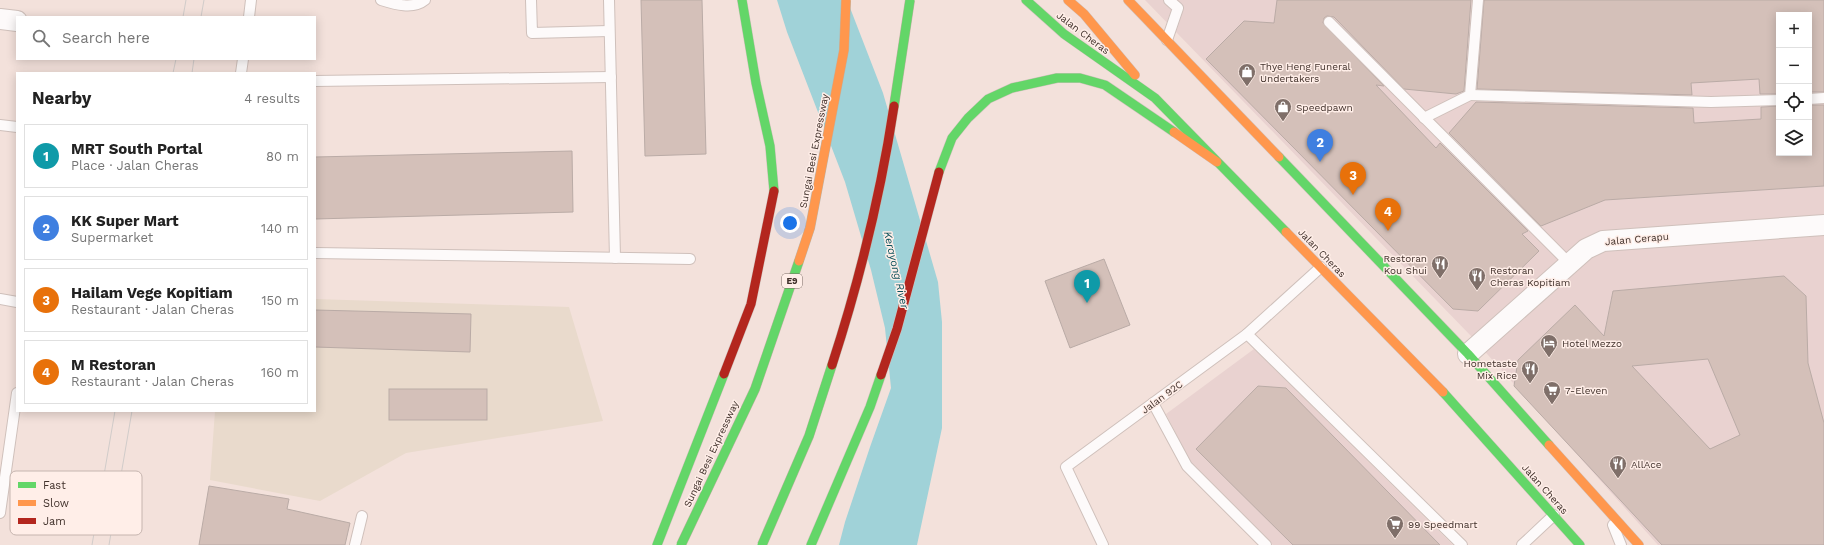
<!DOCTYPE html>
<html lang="en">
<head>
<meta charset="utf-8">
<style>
  body { margin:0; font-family:"Work Sans",sans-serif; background:#f6f6f6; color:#222 }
  .controls { position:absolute; right:12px; top:12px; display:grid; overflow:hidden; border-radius:0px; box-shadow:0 2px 10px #0003 }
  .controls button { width:36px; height:36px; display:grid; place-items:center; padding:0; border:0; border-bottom:1px solid #e0e0e0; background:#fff; color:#222; font:20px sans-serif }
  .you { position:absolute; left:790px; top:223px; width:14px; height:14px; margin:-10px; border:3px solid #fff; border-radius:50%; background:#1a73e8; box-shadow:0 0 0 6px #1a73e833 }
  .badge { display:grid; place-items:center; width:26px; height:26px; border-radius:50%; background:#7f6f69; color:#fff; font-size:13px; font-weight:700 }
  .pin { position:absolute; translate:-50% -33px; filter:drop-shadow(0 1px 2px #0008) }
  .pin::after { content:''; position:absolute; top:21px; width:14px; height:12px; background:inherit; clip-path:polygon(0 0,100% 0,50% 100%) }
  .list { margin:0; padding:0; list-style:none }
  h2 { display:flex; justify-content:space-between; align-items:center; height:52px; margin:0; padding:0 16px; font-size:17px }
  h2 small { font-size:13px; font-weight:400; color:#767676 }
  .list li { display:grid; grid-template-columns:26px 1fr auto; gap:12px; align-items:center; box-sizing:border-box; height:64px; margin:0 8px 8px; padding:0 8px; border:1px solid #e0e0e0; border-radius:0px }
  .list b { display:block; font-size:15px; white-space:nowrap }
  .list p { margin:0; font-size:13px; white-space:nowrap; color:#767676 }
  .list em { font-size:13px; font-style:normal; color:#767676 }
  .icon { flex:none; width:22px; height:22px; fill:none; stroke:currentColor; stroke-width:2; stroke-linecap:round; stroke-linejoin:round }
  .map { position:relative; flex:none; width:1824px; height:545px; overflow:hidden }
  .search { position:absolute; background:#fff; box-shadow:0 2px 10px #0003; left:16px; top:16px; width:300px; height:44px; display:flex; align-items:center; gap:10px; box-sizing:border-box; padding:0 14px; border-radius:0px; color:#767676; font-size:15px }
  .panel { position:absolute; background:#fff; box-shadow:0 2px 10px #0003; left:16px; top:72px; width:300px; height:340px; border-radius:0px }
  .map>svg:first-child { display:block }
</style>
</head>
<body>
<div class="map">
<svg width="1824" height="545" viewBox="0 0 1824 545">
  <rect width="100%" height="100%" fill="#f3e1db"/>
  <g fill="#e9d2d0" fill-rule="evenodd">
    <path d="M 1145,0 L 1824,0 L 1824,545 L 1658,545 L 1471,336 ZM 1779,15 L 1809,15 L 1809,153 L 1779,153 Z"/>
    <path d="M 1254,349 L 1453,545 L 1273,545 L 1191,463 L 1166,414 Z"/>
  </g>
  <path fill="#e9dacc" d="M 315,299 L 569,307 L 603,421 L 406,453 L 320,501 L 210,480 L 215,411 L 315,411 Z"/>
  <path fill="#a0d2d8" d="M 777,0 L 847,0 L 883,93 L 938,282 L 942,322 L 942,428 L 917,545 L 839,545 L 845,522 L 870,447 L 891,388 L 885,328 L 871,270 L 845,182 L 787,32 Z"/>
  <g fill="#d4c0b9" stroke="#baaba6" fill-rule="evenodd">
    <path d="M 641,0 L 702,0 L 706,154 L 645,156 Z"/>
    <path d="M 1277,0 L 1471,0 L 1464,91 L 1456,94 L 1404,89 L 1334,17 L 1327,16 L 1324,18 L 1323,23 L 1384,86 L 1376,85 L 1436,148 L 1440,143 L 1528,231 L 1522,234 L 1539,251 L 1478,311 L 1453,309 L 1206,59 L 1244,21 L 1274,23 Z"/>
    <path d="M 1484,0 L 1824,0 L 1824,92 L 1809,92 L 1809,15 L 1779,15 L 1779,94 L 1760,94 L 1759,79 L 1691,83 L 1692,95 L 1477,89 Z"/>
    <path d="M 1476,102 L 1693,108 L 1694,123 L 1761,119 L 1761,107 L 1779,106 L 1779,153 L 1809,153 L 1809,105 L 1824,105 L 1824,186 L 1605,200 L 1541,226 L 1449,133 Z"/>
    <path d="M 572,151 L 573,212 L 315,219 L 315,157 Z"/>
    <path d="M 1104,259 L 1130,325 L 1070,348 L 1045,281 Z"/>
    <path d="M 1784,276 L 1806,296 L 1808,363 L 1824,423 L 1824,545 L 1662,545 L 1514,386 L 1518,360 L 1575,305 L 1604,336 L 1613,291 ZM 1708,359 L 1740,435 L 1710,449 L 1632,366 Z"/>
    <path d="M 315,310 L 471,314 L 470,352 L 315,347 Z"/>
    <path d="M 1258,386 L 1286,388 L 1440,545 L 1293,545 L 1196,449 Z"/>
    <rect x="389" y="389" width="98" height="31"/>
    <path d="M 209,486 L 289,499 L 287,509 L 350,523 L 345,545 L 199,545 Z"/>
  </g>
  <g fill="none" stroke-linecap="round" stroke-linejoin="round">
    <defs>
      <g id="lane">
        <path d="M 381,0 C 394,4 413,10 425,0"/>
        <path d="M 531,0 L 532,33 L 609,31"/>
        <path d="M 609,0 L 615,258"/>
        <path d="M 249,17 L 251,0"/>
        <path d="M 1329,22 L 1569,263"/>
        <path d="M 1167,40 L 1178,8 L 1169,0"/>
        <path d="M 241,73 L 243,59"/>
        <path d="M 315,81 L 611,77"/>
        <path d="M 1470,95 L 1711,102 L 1779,100"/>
        <path d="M 1809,99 L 1824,98"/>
        <path d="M 1424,118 L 1470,95 L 1478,0"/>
        <path d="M 0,125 L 17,127"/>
        <path d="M 315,253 L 690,259"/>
        <path d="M 0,299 L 17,302"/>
        <path d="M 1247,334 L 1462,545"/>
        <path d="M 1153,403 L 1187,466 L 1266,545"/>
        <path d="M 0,513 L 17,393"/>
        <path d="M 1613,525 L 1621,545"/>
        <path d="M 355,545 L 362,516"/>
        <path d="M 1103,545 L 1066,467 L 1247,334 L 1321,267"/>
        <path d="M 1522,545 L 1554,515"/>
      </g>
      <g id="street">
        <path d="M 0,19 L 17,21"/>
        <path d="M 1468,354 L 1586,249 L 1603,241 L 1824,225"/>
      </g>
      <g id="fast">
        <path d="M 742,0 L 756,83 L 770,146 L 774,191"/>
        <path d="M 1026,0 L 1064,34 L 1155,98 L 1286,232"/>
        <path d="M 1279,157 L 1468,354 L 1549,445"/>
        <path d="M 939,172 L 952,138 L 968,118 L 988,99 L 1012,88 L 1057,78 L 1080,78 L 1105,85 L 1174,132"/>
        <path d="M 1443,392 L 1580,545"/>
        <path d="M 657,545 L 724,374"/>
        <path d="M 811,545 L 870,407 L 881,375"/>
      </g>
      <g id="slow">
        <path d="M 1068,0 L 1084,14 L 1135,75"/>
        <path d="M 1128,0 L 1279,157"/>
        <path d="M 1174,132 L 1217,162"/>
        <path d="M 1286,232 L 1443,392"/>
        <path d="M 1549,445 L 1639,545"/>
      </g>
      <g id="jam">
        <path d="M 724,374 L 751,304 L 774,191"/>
        <path d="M 881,375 L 897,329 L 939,172"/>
      </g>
    </defs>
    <use href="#lane" stroke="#cfc0bb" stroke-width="12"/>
    <use href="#street" stroke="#cfc0bb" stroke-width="22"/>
    <use href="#fast" stroke="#cfc0bb" stroke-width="10"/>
    <use href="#slow" stroke="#cfc0bb" stroke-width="10"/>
    <use href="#jam" stroke="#cfc0bb" stroke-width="10"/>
    <use href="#lane" stroke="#fdfafa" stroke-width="10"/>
    <use href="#street" stroke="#fdfafa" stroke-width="20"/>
    <use href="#fast" stroke="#63d668" stroke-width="9"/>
    <use href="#slow" stroke="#ff974d" stroke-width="9"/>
    <use href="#jam" stroke="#b3261e" stroke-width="9"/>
    <g stroke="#d1ccca" stroke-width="1">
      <path d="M 183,17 L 186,0"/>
      <path d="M 201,17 L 204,0"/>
      <path d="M 173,73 L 176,59"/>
      <path d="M 192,73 L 194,59"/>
      <path d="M 92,545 L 115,411"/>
      <path d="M 109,545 L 132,411"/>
    </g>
    <defs>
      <g id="fast-bridge">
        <path d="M 894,106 L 910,0"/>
        <path d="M 681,545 L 755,389 L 799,261"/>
        <path d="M 762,545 L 809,436 L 832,365"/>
      </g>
      <path id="slow-bridge" d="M 799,261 L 810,228 L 844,50 L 846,0"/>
      <path id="jam-bridge" d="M 832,365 C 859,282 881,192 894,106"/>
    </defs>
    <use href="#fast-bridge" stroke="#beb2a3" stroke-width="10" stroke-linecap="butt"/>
    <use href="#slow-bridge" stroke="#beb2a3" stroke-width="10" stroke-linecap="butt"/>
    <use href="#jam-bridge" stroke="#beb2a3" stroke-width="10" stroke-linecap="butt"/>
    <use href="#fast-bridge" stroke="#63d668" stroke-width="9"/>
    <use href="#slow-bridge" stroke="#ff974d" stroke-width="9"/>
    <use href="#jam-bridge" stroke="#b3261e" stroke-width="9"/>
  </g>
  <defs>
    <symbol id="shop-pin" viewBox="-11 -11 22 30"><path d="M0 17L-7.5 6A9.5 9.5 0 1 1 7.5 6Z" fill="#7f6f69" stroke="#ffeee8"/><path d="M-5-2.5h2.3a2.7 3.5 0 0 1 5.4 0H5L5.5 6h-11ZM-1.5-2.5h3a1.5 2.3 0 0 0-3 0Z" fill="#fff"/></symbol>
    <symbol id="restaurant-pin" viewBox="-11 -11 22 30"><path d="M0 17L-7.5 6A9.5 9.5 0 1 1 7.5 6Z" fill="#7f6f69" stroke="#ffeee8"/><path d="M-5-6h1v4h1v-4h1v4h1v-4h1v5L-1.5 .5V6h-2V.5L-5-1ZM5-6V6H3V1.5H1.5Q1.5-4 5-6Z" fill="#fff"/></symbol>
    <symbol id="hotel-pin" viewBox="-11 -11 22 30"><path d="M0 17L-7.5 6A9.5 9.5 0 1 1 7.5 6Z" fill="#7f6f69" stroke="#ffeee8"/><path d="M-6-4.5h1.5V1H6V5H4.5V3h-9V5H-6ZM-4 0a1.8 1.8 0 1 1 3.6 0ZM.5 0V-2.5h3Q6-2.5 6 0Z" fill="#fff"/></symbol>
    <symbol id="supermarket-pin" viewBox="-11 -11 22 30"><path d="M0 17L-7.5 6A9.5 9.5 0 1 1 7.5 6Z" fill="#7f6f69" stroke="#ffeee8"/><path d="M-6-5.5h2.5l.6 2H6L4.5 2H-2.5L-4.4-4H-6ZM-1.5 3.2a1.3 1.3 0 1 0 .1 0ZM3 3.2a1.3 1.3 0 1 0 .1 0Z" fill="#fff"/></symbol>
  </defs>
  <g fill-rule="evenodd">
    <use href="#shop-pin" x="1237" y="62" width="20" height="27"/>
    <use href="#shop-pin" x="1273" y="97" width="20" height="27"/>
    <use href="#restaurant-pin" x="1430" y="254" width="20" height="27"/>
    <use href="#restaurant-pin" x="1467" y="266" width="20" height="27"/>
    <use href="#hotel-pin" x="1539" y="333" width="20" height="27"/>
    <use href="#restaurant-pin" x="1520" y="359" width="20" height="27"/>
    <use href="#supermarket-pin" x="1542" y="380" width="20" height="27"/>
    <use href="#restaurant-pin" x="1608" y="454" width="20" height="27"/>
    <use href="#supermarket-pin" x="1385" y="514" width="20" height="27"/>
  </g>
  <g text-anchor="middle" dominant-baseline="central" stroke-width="3" stroke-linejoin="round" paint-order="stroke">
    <rect fill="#ffeee8" stroke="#7a6a64" stroke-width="1" x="782" y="274" width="20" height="14" rx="3"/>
    <g font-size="9" font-weight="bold" fill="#41312b">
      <text x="792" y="281">E9</text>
    </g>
    <g font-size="10" fill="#41312b" stroke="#ffeee8">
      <text transform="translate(1083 33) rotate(37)">Jalan Cheras</text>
      <text transform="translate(814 151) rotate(-79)">Sungai Besi Expressway</text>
      <text transform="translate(1637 239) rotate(-5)">Jalan Cerapu</text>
      <text transform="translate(1322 253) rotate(46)">Jalan Cheras</text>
      <text transform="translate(1162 397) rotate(-36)">Jalan 92C</text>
      <text transform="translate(711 454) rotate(-65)">Sungai Besi Expressway</text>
      <text transform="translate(1545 489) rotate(48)">Jalan Cheras</text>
    </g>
    <g font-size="10" fill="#41312b" stroke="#ffeee8" text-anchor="start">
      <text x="1260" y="66">Thye Heng Funeral<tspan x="1260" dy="12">Undertakers</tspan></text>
      <text x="1296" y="107">Speedpawn</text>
      <text x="1427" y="258" text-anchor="end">Restoran<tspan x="1427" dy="12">Kou Shui</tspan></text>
      <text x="1490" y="270">Restoran<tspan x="1490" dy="12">Cheras Kopitiam</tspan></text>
      <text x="1562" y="343">Hotel Mezzo</text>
      <text x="1517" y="363" text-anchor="end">Hometaste<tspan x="1517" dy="12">Mix Rice</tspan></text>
      <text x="1565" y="390">7-Eleven</text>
      <text x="1631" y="464">AllAce</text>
      <text x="1408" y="524">99 Speedmart</text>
    </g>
    <g font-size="11" font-style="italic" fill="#0c525b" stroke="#ffeee8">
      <text transform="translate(896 270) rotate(77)">Kerayong River</text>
    </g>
  </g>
  <rect x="10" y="471" width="132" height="64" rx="6" fill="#ffeee8" stroke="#c6b5af" stroke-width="1"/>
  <rect x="18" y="482" width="18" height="6" fill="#63d668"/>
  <rect x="18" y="500" width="18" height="6" fill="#ff974d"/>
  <rect x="18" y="518" width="18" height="6" fill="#b3261e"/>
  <g font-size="11" fill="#41312b">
    <text x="43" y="489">Fast</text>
    <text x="43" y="507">Slow</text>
    <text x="43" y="525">Jam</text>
  </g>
</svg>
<div class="controls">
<button>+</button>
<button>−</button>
<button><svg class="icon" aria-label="locate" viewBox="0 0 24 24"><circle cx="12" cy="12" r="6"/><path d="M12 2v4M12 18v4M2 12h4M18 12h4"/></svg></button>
<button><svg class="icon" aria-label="layers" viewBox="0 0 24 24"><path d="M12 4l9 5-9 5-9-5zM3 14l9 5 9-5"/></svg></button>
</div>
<div class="you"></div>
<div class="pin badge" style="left:1087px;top:303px;background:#0f9aa8">1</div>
<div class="pin badge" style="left:1320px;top:162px;background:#3f7fe0">2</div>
<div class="pin badge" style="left:1353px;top:195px;background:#e8710a">3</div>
<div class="pin badge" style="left:1388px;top:231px;background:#e8710a">4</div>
<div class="search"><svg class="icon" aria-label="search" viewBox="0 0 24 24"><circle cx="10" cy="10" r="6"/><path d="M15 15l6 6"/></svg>Search here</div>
<section class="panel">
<h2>Nearby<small>4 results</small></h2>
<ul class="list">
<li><span class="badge" style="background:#0f9aa8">1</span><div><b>MRT South Portal</b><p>Place · Jalan Cheras</p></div><em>80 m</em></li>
<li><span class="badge" style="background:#3f7fe0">2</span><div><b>KK Super Mart</b><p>Supermarket</p></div><em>140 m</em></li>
<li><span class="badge" style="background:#e8710a">3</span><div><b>Hailam Vege Kopitiam</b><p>Restaurant · Jalan Cheras</p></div><em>150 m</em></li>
<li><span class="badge" style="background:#e8710a">4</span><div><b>M Restoran</b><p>Restaurant · Jalan Cheras</p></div><em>160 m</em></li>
</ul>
</section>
</div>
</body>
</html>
